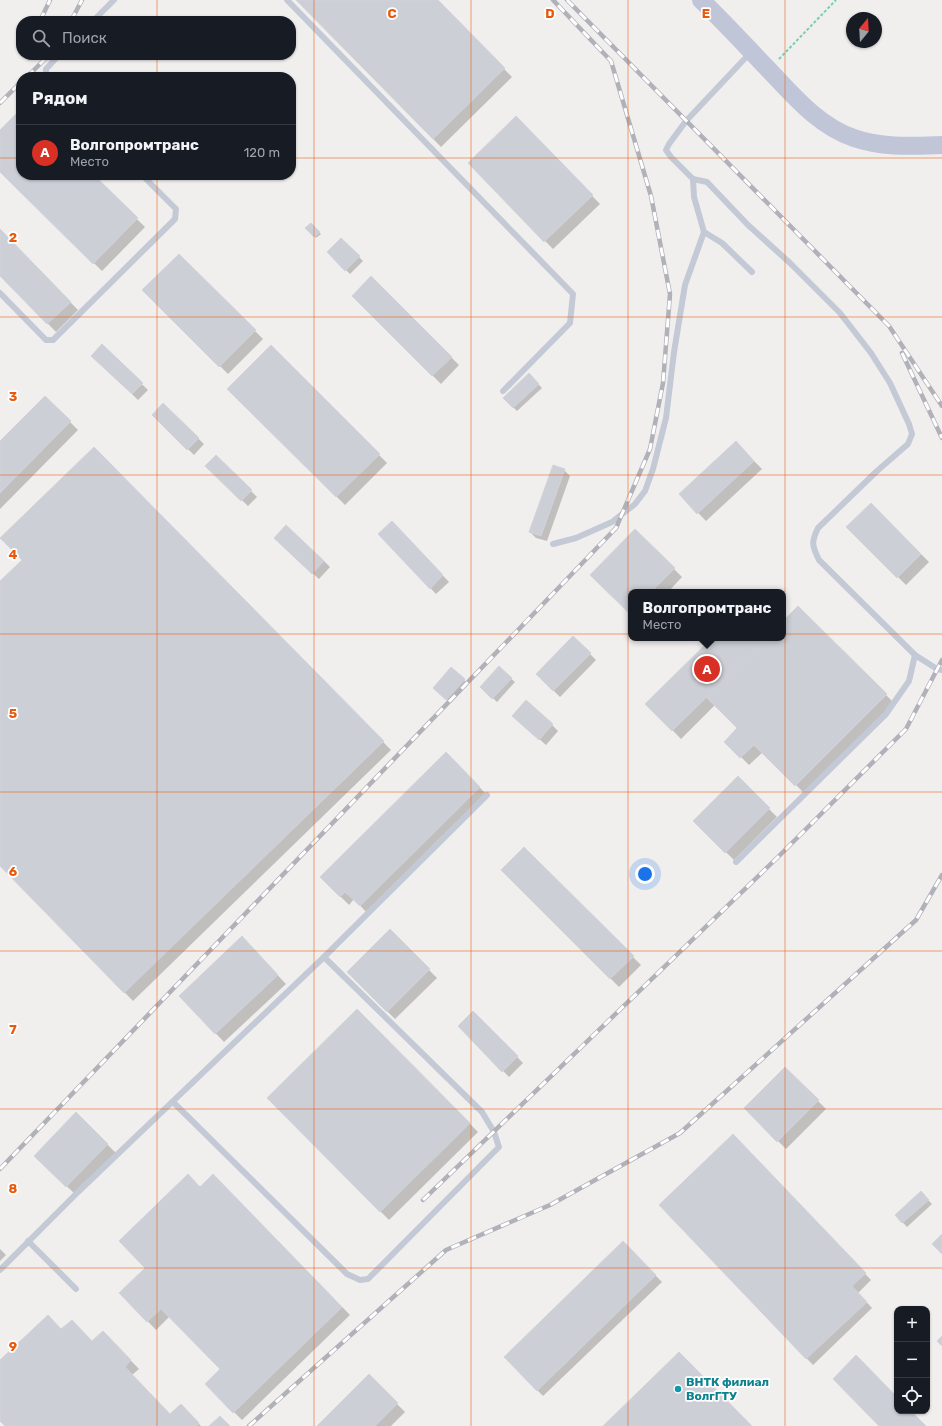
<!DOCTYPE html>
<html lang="ru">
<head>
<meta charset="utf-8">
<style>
  body { margin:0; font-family:Rubik,sans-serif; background:#20242c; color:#f1f3f6 }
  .controls { position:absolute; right:12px; bottom:12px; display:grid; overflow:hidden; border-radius:8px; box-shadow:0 1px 3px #0004 }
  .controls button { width:36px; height:36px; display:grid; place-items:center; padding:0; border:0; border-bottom:1px solid #363941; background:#171b24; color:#f1f3f6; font:20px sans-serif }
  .compass { position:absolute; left:846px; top:12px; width:36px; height:36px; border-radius:50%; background:#171b24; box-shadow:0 1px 3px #0004; rotate:18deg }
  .you { position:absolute; left:645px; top:874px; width:14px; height:14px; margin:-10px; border:3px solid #fff; border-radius:50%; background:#1a73e8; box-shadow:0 0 0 6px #1a73e833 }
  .badge { display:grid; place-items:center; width:26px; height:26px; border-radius:50%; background:#d93025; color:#fff; font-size:13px; font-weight:700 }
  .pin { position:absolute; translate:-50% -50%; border:2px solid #fff; box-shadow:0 1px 4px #0006 }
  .popup { position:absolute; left:628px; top:589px; width:158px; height:52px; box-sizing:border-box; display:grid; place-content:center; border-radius:8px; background:#171b24; filter:drop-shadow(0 1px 3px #0005); font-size:13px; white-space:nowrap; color:#9ea1a6 }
  .popup b { font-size:15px; color:#f1f3f6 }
  .popup::after { content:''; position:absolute; left:50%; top:100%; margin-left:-8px; border:8px solid transparent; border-top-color:#171b24 }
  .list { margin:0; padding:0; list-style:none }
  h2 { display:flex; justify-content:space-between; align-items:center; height:52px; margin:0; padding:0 16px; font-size:17px }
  h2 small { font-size:13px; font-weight:400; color:#9ea1a6 }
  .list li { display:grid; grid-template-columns:26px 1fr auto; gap:12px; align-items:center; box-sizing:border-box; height:56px; padding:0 16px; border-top:1px solid #363941 }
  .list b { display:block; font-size:15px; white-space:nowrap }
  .list p { margin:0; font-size:13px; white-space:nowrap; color:#9ea1a6 }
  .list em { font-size:13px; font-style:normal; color:#9ea1a6 }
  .icon { flex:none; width:22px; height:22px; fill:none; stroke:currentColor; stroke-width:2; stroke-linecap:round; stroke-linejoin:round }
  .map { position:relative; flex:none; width:942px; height:1426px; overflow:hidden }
  .search { position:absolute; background:#171b24; box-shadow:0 1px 3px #0004; left:16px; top:16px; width:280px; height:44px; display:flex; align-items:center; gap:10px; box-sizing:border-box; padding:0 14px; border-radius:16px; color:#9ea1a6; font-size:15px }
  .panel { position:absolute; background:#171b24; box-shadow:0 1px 3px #0004; left:16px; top:72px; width:280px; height:108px; border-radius:16px }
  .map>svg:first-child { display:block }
</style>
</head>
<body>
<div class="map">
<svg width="942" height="1426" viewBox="0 0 942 1426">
  <rect width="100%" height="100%" fill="#f1efee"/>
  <g fill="#0003">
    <path d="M 297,0 L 436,0 L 512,77 L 441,147 Z"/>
    <path d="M 21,110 L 21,175 L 92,175 L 145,227 L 102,271 L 0,171 L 0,132 Z"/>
    <path d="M 516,118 L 600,204 L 553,249 L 469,163 Z"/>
    <path d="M 311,224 L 321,234 L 316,238 L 307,228 Z"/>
    <path d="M 0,230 L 78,310 L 56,332 L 0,274 Z"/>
    <path d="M 341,239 L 363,261 L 350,274 L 328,252 Z"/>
    <path d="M 179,255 L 263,339 L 228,374 L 144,290 Z"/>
    <path d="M 371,278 L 459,365 L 441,384 L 353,296 Z"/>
    <path d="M 102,346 L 148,390 L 138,400 L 93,356 Z"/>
    <path d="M 271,347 L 387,463 L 345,505 L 229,389 Z"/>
    <path d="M 529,375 L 542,388 L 517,411 L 504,398 Z"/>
    <path d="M 45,397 L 78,430 L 0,509 L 0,443 Z"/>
    <path d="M 163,405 L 204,444 L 194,455 L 153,415 Z"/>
    <path d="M 94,449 L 391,750 L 133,1001 L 0,865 L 0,583 L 23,560 Z"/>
    <path d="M 744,451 L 762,469 L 706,521 L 680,494 Z"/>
    <path d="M 216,456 L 257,497 L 248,506 L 206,466 Z"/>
    <path d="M 564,470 L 570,476 L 547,541 L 536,538 L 530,532 Z"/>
    <path d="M 871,504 L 929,562 L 906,585 L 848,527 Z"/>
    <path d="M 392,522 L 449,582 L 436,594 L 379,534 Z"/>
    <path d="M 635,530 L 682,577 L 668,592 L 631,592 L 631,614 L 591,575 Z"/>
    <path d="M 281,544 L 324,561 L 330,567 L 319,579 Z"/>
    <path d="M 798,607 L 894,703 L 804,793 L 763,752 L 749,765 L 726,742 L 739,728 L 715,705 L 681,739 L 647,704 L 713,638 L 758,638 L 763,643 L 768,638 L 783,638 L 783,623 Z"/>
    <path d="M 573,637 L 596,660 L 560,697 L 537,674 Z"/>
    <path d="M 452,668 L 468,684 L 451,703 L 438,691 Z"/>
    <path d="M 499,668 L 515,682 L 497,702 L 481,687 Z"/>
    <path d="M 520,722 L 552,725 L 558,731 L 546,745 Z"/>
    <path d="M 446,753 L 488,796 L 368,914 L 354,899 L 349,905 L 321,877 Z"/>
    <path d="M 738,778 L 777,817 L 734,860 L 694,821 Z"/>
    <path d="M 524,848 L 641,965 L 619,987 L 502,870 Z"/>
    <path d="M 390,931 L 437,978 L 395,1019 L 348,972 Z"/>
    <path d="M 250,946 L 286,984 L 224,1042 L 180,996 Z"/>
    <path d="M 357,1011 L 478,1132 L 389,1220 L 268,1098 Z"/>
    <path d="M 473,1012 L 523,1063 L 509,1077 L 459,1026 Z"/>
    <path d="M 785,1068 L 826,1109 L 786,1149 L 745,1108 Z"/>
    <path d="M 76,1114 L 116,1153 L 75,1194 L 35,1156 Z"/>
    <path d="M 733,1135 L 871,1280 L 858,1293 L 872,1308 L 813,1365 L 660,1205 Z"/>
    <path d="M 213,1176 L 350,1315 L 242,1420 L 206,1384 L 221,1369 L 170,1316 L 156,1330 L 121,1293 L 146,1268 L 200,1188 Z"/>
    <path d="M 921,1193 L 932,1204 L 907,1227 L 896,1215 Z"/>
    <path d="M 623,1242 L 662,1282 L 543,1396 L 505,1357 Z"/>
    <path d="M 0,1249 L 6,1255 L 0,1261 Z"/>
    <path d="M 62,1330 L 93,1342 L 103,1332 L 139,1369 L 132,1375 L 170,1415 L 180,1405 L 201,1426 L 6,1426 L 0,1420 L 0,1362 Z"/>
    <path d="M 369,1376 L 405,1412 L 391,1426 L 319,1426 Z"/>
  </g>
  <g fill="#cdcfd6" stroke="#d2d2da">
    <path d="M 296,0 L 438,0 L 505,68 L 433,139 Z"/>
    <path d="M 21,109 L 21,175 L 94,175 L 138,218 L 93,264 L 0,172 L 0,130 Z"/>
    <path d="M 516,116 L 593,195 L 544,242 L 468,163 Z"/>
    <path d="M 311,223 L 320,232 L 314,237 L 305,228 Z"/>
    <path d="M 0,229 L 71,302 L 47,324 L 0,276 Z"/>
    <path d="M 341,238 L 360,256 L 345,271 L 327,252 Z"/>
    <path d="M 179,254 L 256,330 L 219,367 L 142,290 Z"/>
    <path d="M 371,276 L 452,357 L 432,376 L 352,296 Z"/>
    <path d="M 102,344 L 143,383 L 132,394 L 91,356 Z"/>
    <path d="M 271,345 L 380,454 L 336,497 L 227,389 Z"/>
    <path d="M 529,373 L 539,384 L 513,408 L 503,398 Z"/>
    <path d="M 45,396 L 71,421 L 0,493 L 0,441 Z"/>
    <path d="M 163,403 L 199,438 L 187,450 L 152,415 Z"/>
    <path d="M 736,441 L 754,461 L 697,514 L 679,494 Z"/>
    <path d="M 94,447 L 384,741 L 124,993 L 0,866 L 0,581 L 22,560 L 0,538 Z"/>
    <path d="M 216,455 L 252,490 L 241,501 L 205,466 Z"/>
    <path d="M 553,465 L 565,469 L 541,536 L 529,532 Z"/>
    <path d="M 871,503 L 921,554 L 897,578 L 846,527 Z"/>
    <path d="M 392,521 L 443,575 L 430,589 L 378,534 Z"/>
    <path d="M 286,525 L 324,561 L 312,574 L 274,538 Z"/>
    <path d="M 635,529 L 675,568 L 651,592 L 631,592 L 630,614 L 590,575 Z"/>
    <path d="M 798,606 L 887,694 L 795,786 L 754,745 L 740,758 L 724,742 L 737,728 L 706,697 L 766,638 L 783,638 L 783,621 Z"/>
    <path d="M 573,636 L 591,653 L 553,691 L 536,674 Z"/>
    <path d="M 712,638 L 759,638 L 763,642 L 672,731 L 645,704 Z"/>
    <path d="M 499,666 L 512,678 L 492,699 L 480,687 Z"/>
    <path d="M 451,667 L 465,679 L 446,700 L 433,688 Z"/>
    <path d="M 526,700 L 553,724 L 539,740 L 512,716 Z"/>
    <path d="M 446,752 L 480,787 L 360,906 L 345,892 L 340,897 L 320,877 Z"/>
    <path d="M 738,776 L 770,808 L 725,853 L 693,821 Z"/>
    <path d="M 524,847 L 634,956 L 610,979 L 501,870 Z"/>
    <path d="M 390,929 L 430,969 L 387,1012 L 347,972 Z"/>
    <path d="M 242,936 L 278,975 L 215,1034 L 179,996 Z"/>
    <path d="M 357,1009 L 470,1123 L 380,1212 L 267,1098 Z"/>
    <path d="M 473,1011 L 518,1056 L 502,1072 L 458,1026 Z"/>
    <path d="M 785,1067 L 819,1100 L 777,1142 L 744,1108 Z"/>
    <path d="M 76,1112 L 108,1144 L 66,1187 L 34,1156 Z"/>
    <path d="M 733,1134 L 866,1273 L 852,1286 L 867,1302 L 806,1359 L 659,1205 Z"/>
    <path d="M 188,1174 L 200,1187 L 213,1174 L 342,1307 L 233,1413 L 205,1384 L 220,1369 L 161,1309 L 147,1322 L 119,1293 L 145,1268 L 119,1241 Z"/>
    <path d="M 921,1191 L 929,1200 L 902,1223 L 895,1215 Z"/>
    <path d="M 942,1234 L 942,1254 L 932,1244 Z"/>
    <path d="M 623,1241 L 656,1275 L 537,1391 L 504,1357 Z"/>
    <path d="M 48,1315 L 61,1329 L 72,1320 L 92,1341 L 103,1331 L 131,1360 L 125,1367 L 170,1414 L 181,1404 L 199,1423 L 197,1426 L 5,1426 L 0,1421 L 0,1360 Z"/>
    <path d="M 942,1336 L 942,1346 L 937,1341 Z"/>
    <path d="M 679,1352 L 752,1426 L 603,1426 Z"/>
    <path d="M 856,1355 L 897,1397 L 897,1411 L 911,1411 L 926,1426 L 879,1426 L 833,1379 Z"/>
    <path d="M 369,1374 L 398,1403 L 375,1426 L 317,1426 Z"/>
    <path d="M 220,1416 L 230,1426 L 209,1426 Z"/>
  </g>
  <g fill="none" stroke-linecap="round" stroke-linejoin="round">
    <path stroke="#72cfb8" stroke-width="2" stroke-dasharray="3 2" stroke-linecap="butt" d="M 779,59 L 836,0"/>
    <g stroke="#c4c9d6" stroke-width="6">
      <path d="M 287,0 L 573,294 L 570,323 L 503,391"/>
      <path d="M 93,21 L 114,0"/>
      <path d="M 751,52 L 686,121 L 669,144 L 666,150 L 671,157 L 693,179 L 694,197 L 704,232 L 722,243 L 752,272"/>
      <path d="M 46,77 L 46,69 L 59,55"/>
      <path d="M 693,179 L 707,182 L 748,225 L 790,263 L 840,313 L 871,353 L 890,383 L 909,424 L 912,434 L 908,444 L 877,471 L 818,528 C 811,542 812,546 819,560 L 915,655 L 937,669 L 942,670"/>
      <path d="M 0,293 L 46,340 L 53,340 L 175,219 L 176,209 L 142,175"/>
      <path d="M 553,544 L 576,538 L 612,522 L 635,504 L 645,491 L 653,469 L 666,418 L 674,352 L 685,285 L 704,232"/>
      <path d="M 736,862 L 886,714 L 909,681 L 915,655"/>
      <path d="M 173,1102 L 347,1274 L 360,1280 L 368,1279 L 499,1147 L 494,1132 L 482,1112 L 324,957"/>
      <path d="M 28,1241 L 76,1289"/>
      <path d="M 0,1270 L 78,1192 L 324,957 L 487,795"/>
    </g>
    <path stroke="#c0c5d8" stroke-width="18" d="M 701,0 C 724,22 745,45 767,68 C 793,95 818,126 854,138 C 882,148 913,146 942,145"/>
    <defs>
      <g id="rail">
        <path d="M 567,0 L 889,326 L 942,406"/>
        <path d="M 40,21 L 50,0"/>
        <path d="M 71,21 L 82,0"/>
        <path d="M 27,77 L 49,55"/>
        <path d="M 0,103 L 21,82"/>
        <path d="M 902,353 L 942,438"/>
        <path d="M 0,1169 L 616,528 L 650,449 L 663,383 L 670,294 L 651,196 L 611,61 L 553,0"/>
        <path d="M 423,1200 L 778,857 L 906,729 L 942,660"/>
        <path d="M 249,1426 L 446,1250 L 550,1205 L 680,1133 L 916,920 L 942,875"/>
      </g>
    </defs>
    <use href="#rail" stroke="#b0b1b9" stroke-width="4.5"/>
    <use href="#rail" stroke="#fff" stroke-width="3" stroke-dasharray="9" stroke-linecap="butt"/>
  </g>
  <path fill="none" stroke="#e8590c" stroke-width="1" stroke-opacity="0.55" d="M 157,0 L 157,21M 314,0 L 314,1426M 471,0 L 471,1426M 628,0 L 628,1426M 785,0 L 785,1426M 157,55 L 157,77M 0,158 L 21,158M 291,158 L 942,158M 157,175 L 157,1426M 0,317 L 942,317M 0,475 L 942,475M 0,634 L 942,634M 0,792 L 942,792M 0,951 L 942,951M 0,1109 L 942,1109M 0,1268 L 942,1268"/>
  <circle fill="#0f9aa8" stroke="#fff" stroke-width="1.5" cx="678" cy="1389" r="4"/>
  <g text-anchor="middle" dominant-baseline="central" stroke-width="3.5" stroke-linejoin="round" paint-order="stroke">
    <g font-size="12" font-weight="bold" fill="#0d838f" stroke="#fff" text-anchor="start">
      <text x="686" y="1382">ВНТК филиал<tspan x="686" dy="14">ВолгГТУ</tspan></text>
    </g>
  </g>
  <g font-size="13" text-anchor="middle" font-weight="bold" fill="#e8590c" stroke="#fff" stroke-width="3.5" stroke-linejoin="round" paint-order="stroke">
    <text x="392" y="18">C</text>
    <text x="550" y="18">D</text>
    <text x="706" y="18">E</text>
    <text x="13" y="242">2</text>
    <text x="13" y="401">3</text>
    <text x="13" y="559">4</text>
    <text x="13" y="718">5</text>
    <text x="13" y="876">6</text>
    <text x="13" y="1034">7</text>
    <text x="13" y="1193">8</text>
    <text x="13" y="1351">9</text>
  </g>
</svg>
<div class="controls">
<button>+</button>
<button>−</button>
<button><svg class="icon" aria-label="locate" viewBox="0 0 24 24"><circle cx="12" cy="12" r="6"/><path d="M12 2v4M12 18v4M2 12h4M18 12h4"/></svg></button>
</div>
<svg class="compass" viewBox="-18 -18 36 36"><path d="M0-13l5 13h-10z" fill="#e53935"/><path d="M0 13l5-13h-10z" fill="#9ea1a6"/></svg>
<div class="you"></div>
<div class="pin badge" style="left:707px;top:669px">A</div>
<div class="popup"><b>Волгопромтранс</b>Место</div>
<div class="search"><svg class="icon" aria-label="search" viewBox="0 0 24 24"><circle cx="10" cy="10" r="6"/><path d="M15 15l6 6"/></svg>Поиск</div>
<section class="panel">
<h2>Рядом<small></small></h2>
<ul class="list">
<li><span class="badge">A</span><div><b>Волгопромтранс</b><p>Место</p></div><em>120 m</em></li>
</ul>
</section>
</div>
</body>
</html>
